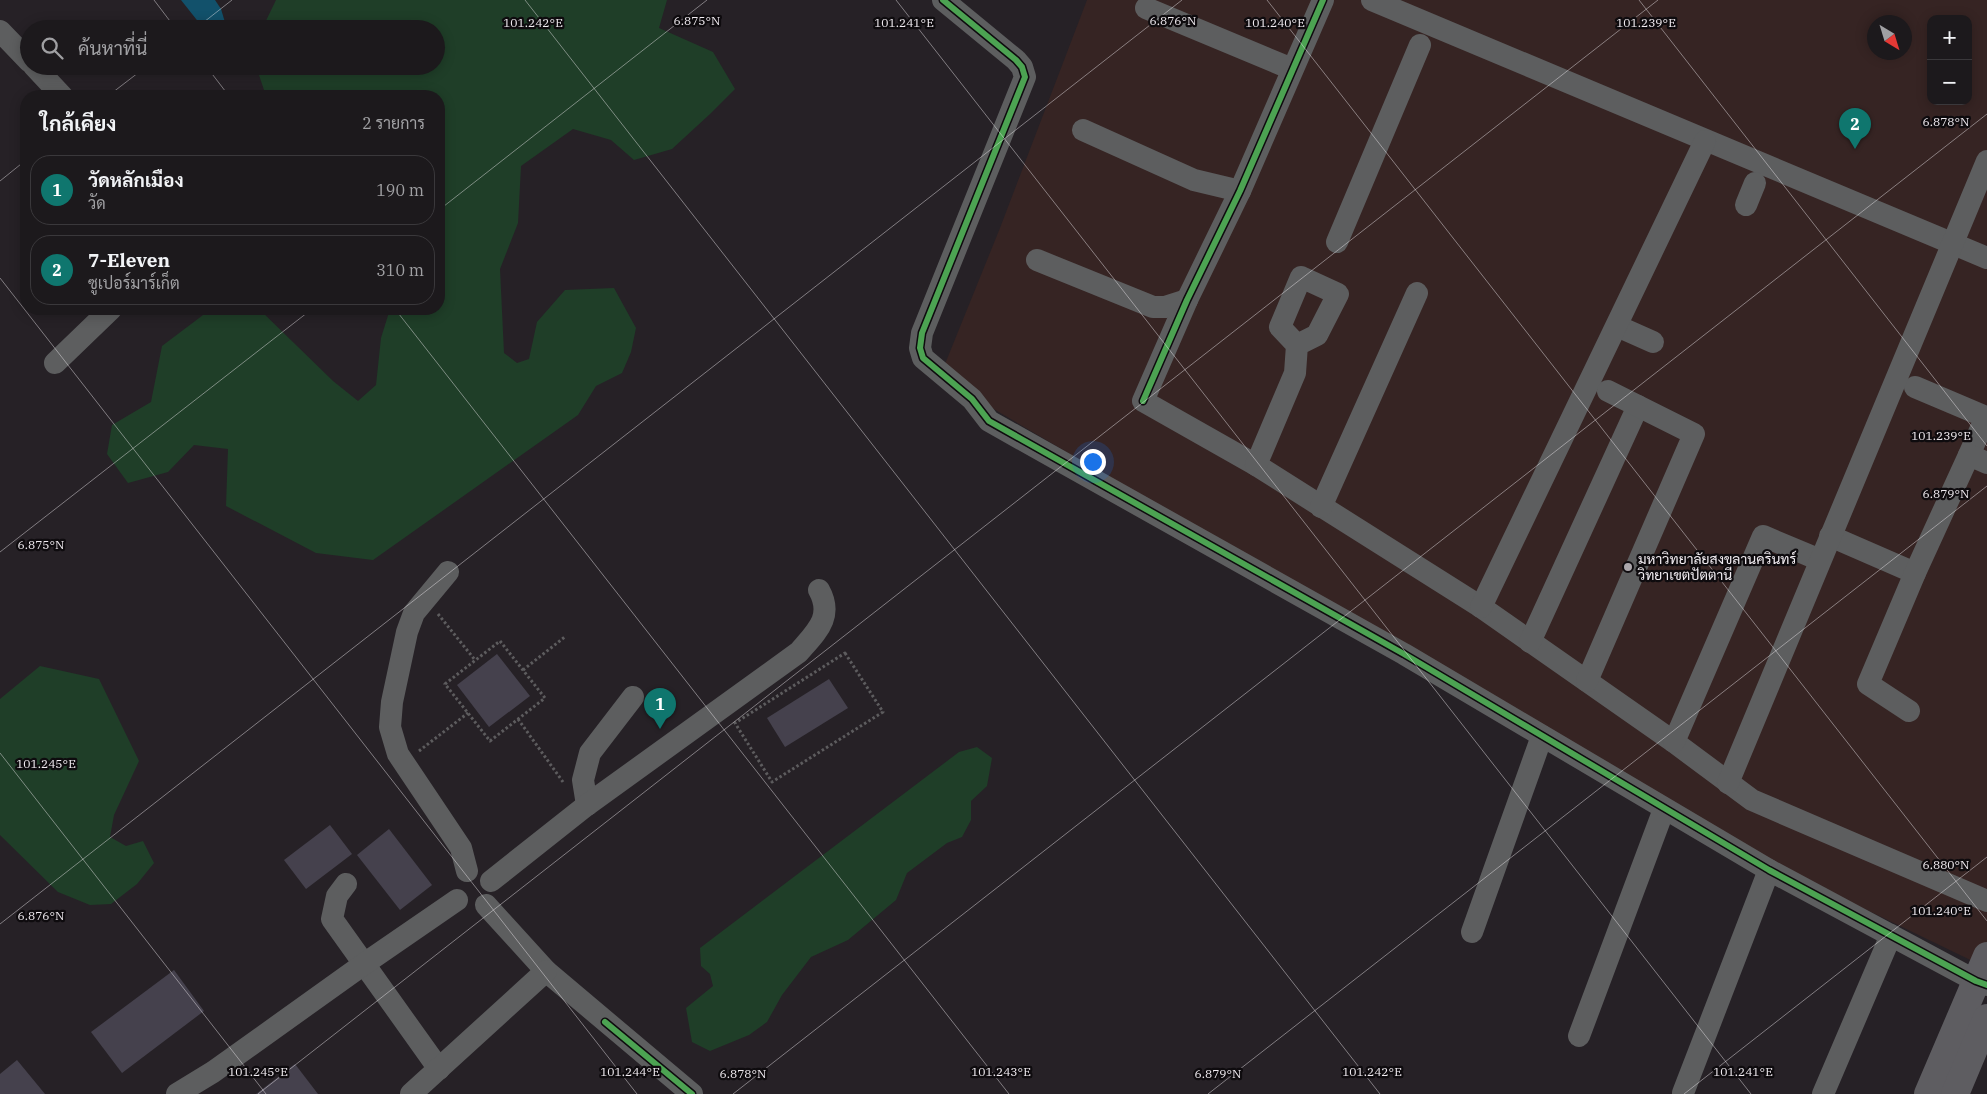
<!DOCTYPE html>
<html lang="th">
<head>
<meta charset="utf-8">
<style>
  body { margin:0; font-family:"IBM Plex Serif",Sarabun,serif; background:#292629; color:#f1f3f6 }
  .controls { position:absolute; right:15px; top:15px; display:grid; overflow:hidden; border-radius:10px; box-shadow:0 2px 12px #0003 }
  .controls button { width:45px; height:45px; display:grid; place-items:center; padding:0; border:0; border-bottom:1px solid #3a383b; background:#1c191c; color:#f1f3f6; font:25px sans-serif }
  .compass { position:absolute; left:1867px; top:15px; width:45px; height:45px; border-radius:50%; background:#1c191c; box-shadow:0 2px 12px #0003; rotate:142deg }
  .you { position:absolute; left:1092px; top:461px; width:18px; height:18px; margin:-12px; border:4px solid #fff; border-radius:50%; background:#1a73e8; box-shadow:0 0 0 8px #1a73e833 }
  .badge { display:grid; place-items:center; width:32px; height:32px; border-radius:50%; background:#0f766e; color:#fff; font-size:16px; font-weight:700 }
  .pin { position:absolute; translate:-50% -41px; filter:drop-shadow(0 1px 2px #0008) }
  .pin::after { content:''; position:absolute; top:26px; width:18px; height:15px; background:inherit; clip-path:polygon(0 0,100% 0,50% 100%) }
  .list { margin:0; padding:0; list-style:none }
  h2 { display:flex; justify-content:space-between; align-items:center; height:65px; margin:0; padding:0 20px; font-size:21px }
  h2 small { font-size:16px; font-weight:400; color:#a0a0a3 }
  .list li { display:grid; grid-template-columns:32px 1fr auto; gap:15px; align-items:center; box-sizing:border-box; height:70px; margin:0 10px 10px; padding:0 10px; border:1px solid #3a383b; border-radius:20px }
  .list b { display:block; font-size:19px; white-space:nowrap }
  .list p { margin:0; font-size:16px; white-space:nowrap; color:#a0a0a3 }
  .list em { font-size:16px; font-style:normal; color:#a0a0a3 }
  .icon { flex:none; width:28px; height:28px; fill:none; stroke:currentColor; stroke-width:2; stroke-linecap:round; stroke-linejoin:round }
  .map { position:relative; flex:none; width:1987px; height:1094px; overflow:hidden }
  .search { position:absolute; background:#1c191c; box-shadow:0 2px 12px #0003; left:20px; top:20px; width:425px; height:55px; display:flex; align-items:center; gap:12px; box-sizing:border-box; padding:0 18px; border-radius:28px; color:#a0a0a3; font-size:19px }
  .panel { position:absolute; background:#1c191c; box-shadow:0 2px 12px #0003; left:20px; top:90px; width:425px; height:225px; border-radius:20px }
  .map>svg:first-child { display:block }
</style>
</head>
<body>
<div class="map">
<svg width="1987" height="1094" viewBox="0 0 1987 1094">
  <rect width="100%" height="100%" fill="#262126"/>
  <path fill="#362423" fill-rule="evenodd" d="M 1087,0 L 1987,0 L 1987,968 L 1840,897 L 1680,813 L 992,408 L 945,364 L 1000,228 ZM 1931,19 L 1968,19 L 1968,101 L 1931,101 ZM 1874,22 L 1904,22 L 1904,52 L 1874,52 Z"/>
  <g fill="#1f3e28">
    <path d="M 276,0 L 667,0 L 659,28 L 713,52 L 735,89 L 710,114 L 672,149 L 634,160 L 611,140 L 573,129 L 521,166 L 518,223 L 500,269 L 504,353 L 517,363 L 529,359 L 537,322 L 565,290 L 614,288 L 636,328 L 631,352 L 622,373 L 596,386 L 578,415 L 373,560 L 316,553 L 226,506 L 228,449 L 194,445 L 168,472 L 128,483 L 107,454 L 112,425 L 151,402 L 162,346 L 211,309 L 259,309 L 333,381 L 358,401 L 376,385 L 381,338 L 390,309 L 439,309 L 439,96 L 266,96 L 256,66 L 436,66 L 436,29 L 262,29 Z"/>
    <path d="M 40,666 L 99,679 L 139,761 L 114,815 L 110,837 L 126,846 L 143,841 L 154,863 L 137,884 L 111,904 L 90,905 L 58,892 L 0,835 L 0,699 Z"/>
    <path d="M 977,747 L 992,758 L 987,786 L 971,801 L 971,820 L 962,837 L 947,843 L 907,873 L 896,900 L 848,940 L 811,957 L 782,995 L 767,1022 L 749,1035 L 710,1051 L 692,1042 L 686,1008 L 713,986 L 710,974 L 701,966 L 700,948 L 959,752 Z"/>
  </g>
  <path fill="#12516b" d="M 181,0 L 215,0 L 221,9 L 227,29 L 204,29 Z"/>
  <g fill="#45414d">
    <path d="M 497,654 L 530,696 L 489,727 L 457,685 Z"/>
    <path d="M 829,679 L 848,708 L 785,747 L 767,718 Z"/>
    <path d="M 330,825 L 352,854 L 306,889 L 284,860 Z"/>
    <path d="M 389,829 L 432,885 L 400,910 L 357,855 Z"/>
    <path d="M 174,970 L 204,1011 L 122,1073 L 91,1032 Z"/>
    <path d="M 17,1060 L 45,1094 L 0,1094 L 0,1074 Z"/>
    <path d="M 295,1064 L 318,1094 L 256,1094 Z"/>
  </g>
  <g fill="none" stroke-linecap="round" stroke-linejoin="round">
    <g stroke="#5d5c5e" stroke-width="3" stroke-dasharray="2.5 2.5" stroke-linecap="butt">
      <path d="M 438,614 L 475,660"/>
      <path d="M 500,641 L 545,698 L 490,741 L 445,684 Z"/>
      <path d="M 845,653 L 883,712 L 772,782 L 735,723 Z"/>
      <path d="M 523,670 L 566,636"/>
      <path d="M 518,719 L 563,782"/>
      <path d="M 419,751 L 468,713"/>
    </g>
    <g stroke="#5d5e5f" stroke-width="22">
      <path d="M 943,0 L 1016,60 L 1022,67 L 1025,77 L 922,333 L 920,348 L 923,358 L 972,399 L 989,421 L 1404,654 L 1769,870 L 1976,981 L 1987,985"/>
      <path d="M 1323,0 L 1240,191 L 1187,300 L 1143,401 L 1256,465 L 1481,607 L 1674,742 L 1752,800 L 1987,901"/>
      <path d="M 1372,0 L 1987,258"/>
      <path d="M 1146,8 L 1292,69"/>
      <path d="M 0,31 L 29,61"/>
      <path d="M 34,66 L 62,96"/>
      <path d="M 1083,130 L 1194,180 L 1240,191"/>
      <path d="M 1746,205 L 1755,183"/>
      <path d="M 1337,242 L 1420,45"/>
      <path d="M 1037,260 L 1153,307 L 1165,307 L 1187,300"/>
      <path d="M 1617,326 L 1653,342"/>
      <path d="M 55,363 L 111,309"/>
      <path d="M 1915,387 L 1986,417 L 1969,455"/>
      <path d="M 1256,465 L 1295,373 L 1297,345 L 1280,327 L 1301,277 L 1338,294 L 1317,335 L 1297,345"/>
      <path d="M 1321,507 L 1417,293"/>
      <path d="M 1830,536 L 1915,573"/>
      <path d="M 448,572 L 414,613 L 407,632 L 392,702 L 390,727 L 398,754 L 461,848 L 467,871"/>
      <path d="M 1481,607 L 1705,141"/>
      <path d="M 1530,642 L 1638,406"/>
      <path d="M 1587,681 L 1694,434 L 1608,391"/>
      <path d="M 1909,711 L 1868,684 L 1915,573 L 1969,455 L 1987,463"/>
      <path d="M 1674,742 L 1763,536 L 1820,560"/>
      <path d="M 1728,783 L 1987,161"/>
      <path d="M 587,805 L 583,780 L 590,753 L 633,697"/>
      <path d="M 491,881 L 587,805 L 799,652 C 816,632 834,617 819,590"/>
      <path d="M 346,884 L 337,896 L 332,919 L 439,1069"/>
      <path d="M 486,905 L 546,971 L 692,1094"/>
      <path d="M 1472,932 L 1542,736"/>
      <path d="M 1579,1036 L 1664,809"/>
      <path d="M 1683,1093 L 1769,870"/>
      <path d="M 177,1094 L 213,1072 L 364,964 L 457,900"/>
      <path d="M 411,1094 L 546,971"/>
      <path d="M 1823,1094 L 1891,935"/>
    </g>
    <g stroke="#5e5d61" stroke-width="28">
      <path d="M 1928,1094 L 1987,956"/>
      <path d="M 1955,1094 L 1987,1018"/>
    </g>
    <defs>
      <g id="cycleway">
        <path d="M 943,0 L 1016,60 L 1022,67 L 1025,77 L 922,333 L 920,348 L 923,358 L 972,399 L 989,421 L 1404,654 L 1769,870 L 1976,981 L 1987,985"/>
        <path d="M 1143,401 L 1187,300 L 1240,191 L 1323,0"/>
        <path d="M 605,1022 L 692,1094"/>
      </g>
    </defs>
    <use href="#cycleway" stroke="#0e0b0e" stroke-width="9"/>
    <use href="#cycleway" stroke="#4ca352" stroke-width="6"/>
  </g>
  <path fill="none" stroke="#f2edf2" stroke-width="1" stroke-opacity="0.45" d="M 154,0 L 176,29M 525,0 L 1380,1094M 896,0 L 1751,1094M 1267,0 L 1987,921M 1639,0 L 1987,446M 195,29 L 232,0M 206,66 L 229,96M 108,96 L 147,66M 0,181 L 26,160M 439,210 L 707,0M 0,278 L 637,1094M 395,309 L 1009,1094M 0,552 L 312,309M 0,753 L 266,1094M 0,924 L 1182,0M 258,1094 L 1658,0M 733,1094 L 1987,114M 1208,1094 L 1987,486M 1684,1094 L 1987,857"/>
  <circle fill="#aba6ab" stroke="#0e0b0e" stroke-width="2" cx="1628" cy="567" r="5"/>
  <g text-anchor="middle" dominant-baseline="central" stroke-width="4.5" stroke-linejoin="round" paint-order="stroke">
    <g font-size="14" fill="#f2edf2" stroke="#0e0b0e" text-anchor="start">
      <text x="1638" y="559">มหาวิทยาลัยสงขลานครินทร์<tspan x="1638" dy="16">วิทยาเขตปัตตานี</tspan></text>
    </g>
  </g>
  <g font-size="12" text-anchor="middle" fill="#f2edf2" stroke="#0e0b0e" stroke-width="4.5" stroke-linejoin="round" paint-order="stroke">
    <text x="697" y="25">6.875°N</text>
    <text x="1173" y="25">6.876°N</text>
    <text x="533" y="27">101.242°E</text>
    <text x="904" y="27">101.241°E</text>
    <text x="1275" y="27">101.240°E</text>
    <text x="1646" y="27">101.239°E</text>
    <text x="1946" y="126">6.878°N</text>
    <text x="1941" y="440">101.239°E</text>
    <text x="1946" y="498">6.879°N</text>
    <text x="41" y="549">6.875°N</text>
    <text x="46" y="768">101.245°E</text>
    <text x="1946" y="869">6.880°N</text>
    <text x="1941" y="915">101.240°E</text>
    <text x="41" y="920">6.876°N</text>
    <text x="258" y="1076">101.245°E</text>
    <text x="630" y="1076">101.244°E</text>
    <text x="1001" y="1076">101.243°E</text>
    <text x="1372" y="1076">101.242°E</text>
    <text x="1743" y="1076">101.241°E</text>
    <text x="743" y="1078">6.878°N</text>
    <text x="1218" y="1078">6.879°N</text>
  </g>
</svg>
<div class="controls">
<button>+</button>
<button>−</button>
</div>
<svg class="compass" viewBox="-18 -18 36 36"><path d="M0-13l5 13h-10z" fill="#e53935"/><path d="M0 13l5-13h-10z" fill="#a0a0a3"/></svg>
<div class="you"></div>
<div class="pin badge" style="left:660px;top:729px">1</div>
<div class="pin badge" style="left:1855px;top:149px">2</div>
<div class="search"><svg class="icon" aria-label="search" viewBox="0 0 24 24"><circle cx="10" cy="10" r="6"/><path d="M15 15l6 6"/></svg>ค้นหาที่นี่</div>
<section class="panel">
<h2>ใกล้เคียง<small>2 รายการ</small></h2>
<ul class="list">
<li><span class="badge">1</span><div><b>วัดหลักเมือง</b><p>วัด</p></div><em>190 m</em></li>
<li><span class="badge">2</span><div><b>7-Eleven</b><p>ซูเปอร์มาร์เก็ต</p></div><em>310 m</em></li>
</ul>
</section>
</div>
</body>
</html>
